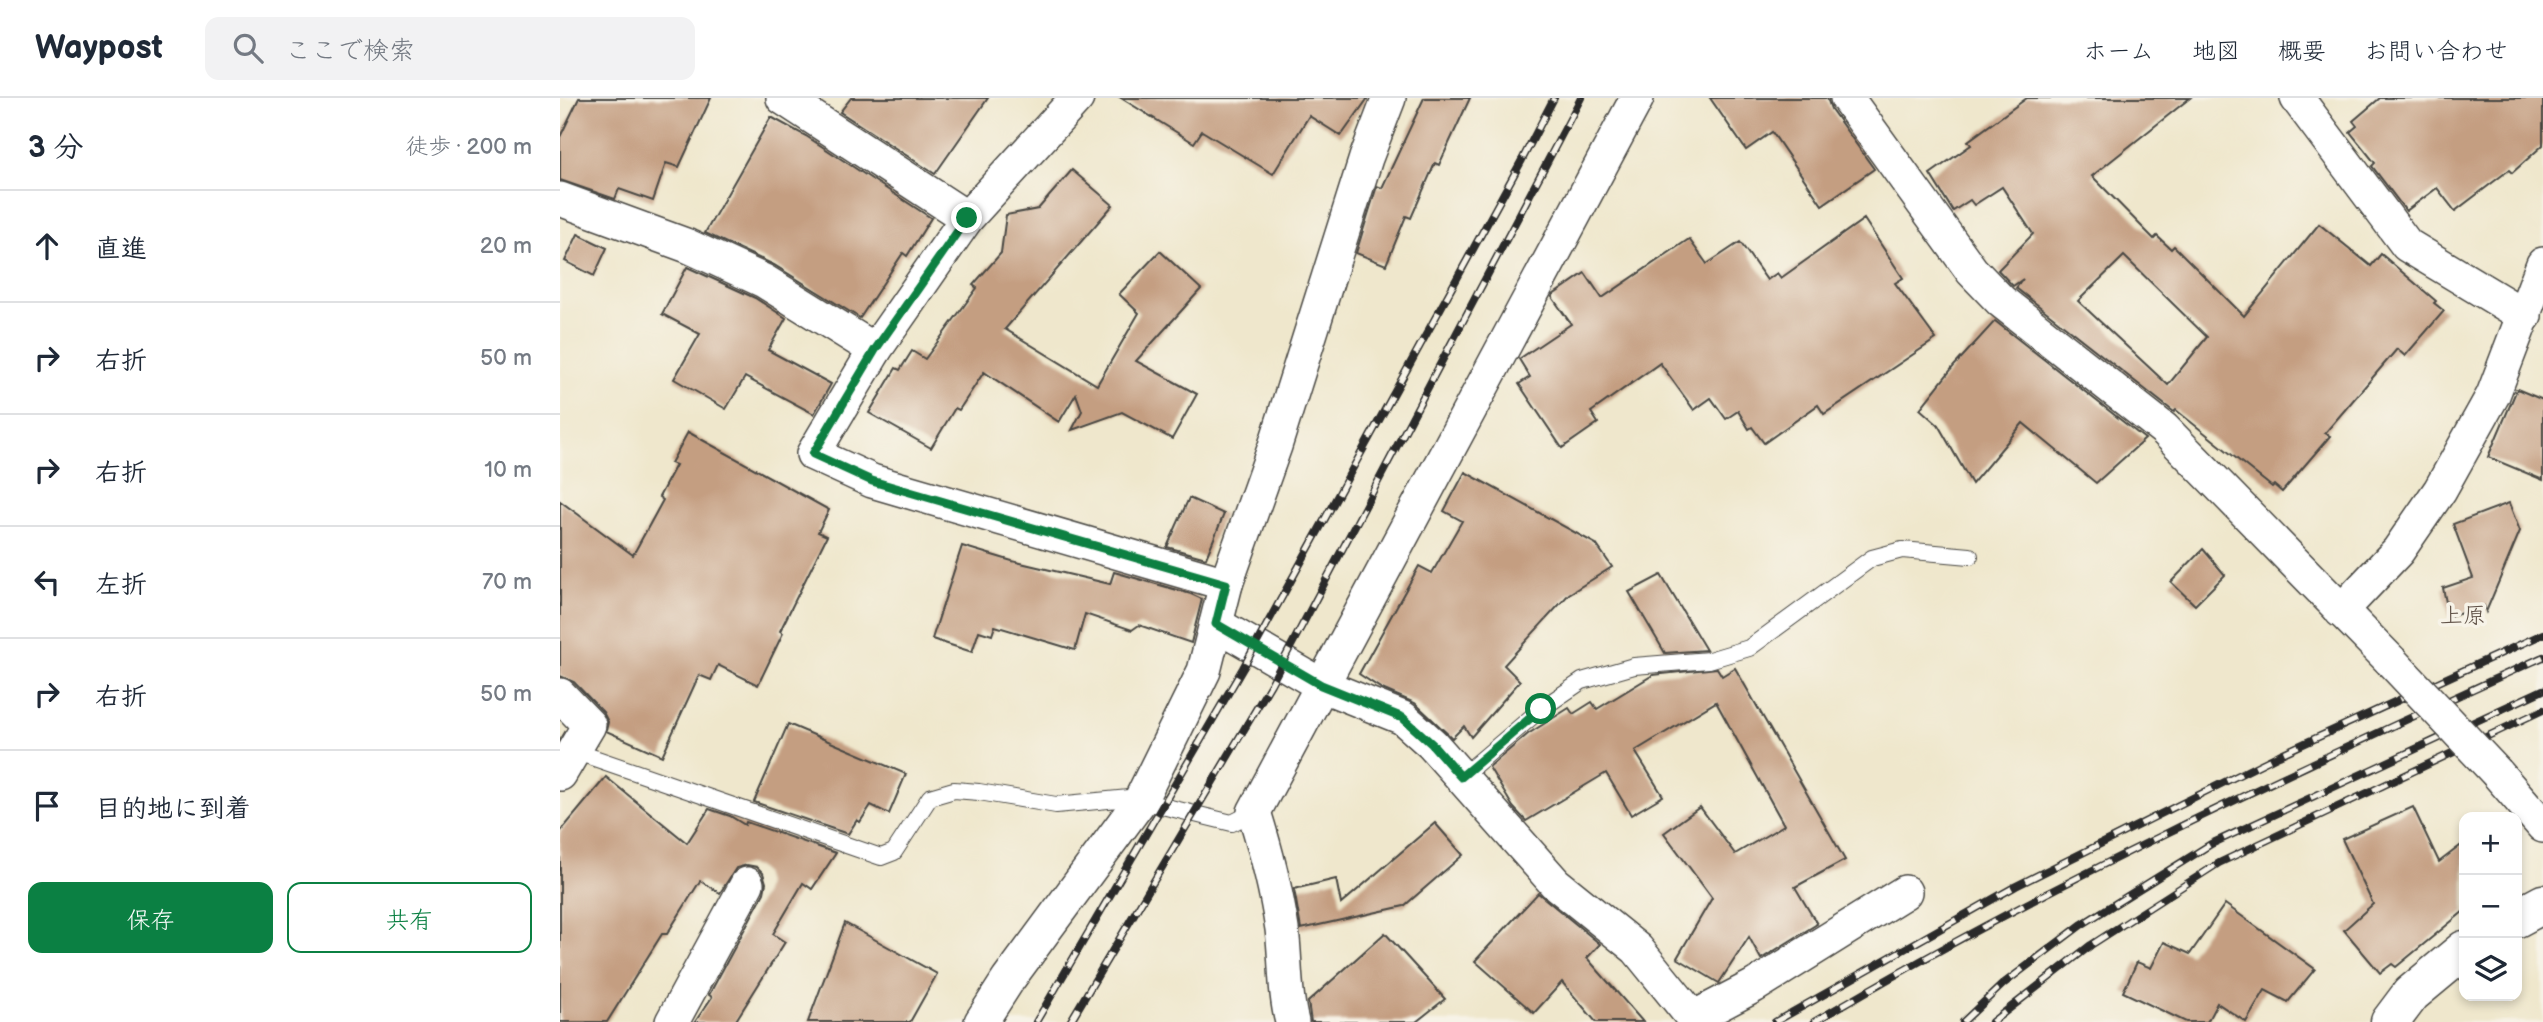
<!DOCTYPE html>
<html lang="ja">
<head>
<meta charset="utf-8">
<style>
  body { margin:0; font-family:"Balsamiq Sans","Klee One",sans-serif; background:#f2f2f3; color:#1f2937 }
  .controls { position:absolute; right:21px; bottom:21px; display:grid; overflow:hidden; border-radius:14px; box-shadow:0 4px 10px #0003 }
  .controls button { width:63px; height:63px; display:grid; place-items:center; padding:0; border:0; border-bottom:2px solid #e0e1e3; background:#fff; color:#1f2937; font:35px sans-serif }
  .stop { position:absolute; width:21px; height:21px; margin:-16px; border:5px solid #0b8043; border-radius:50%; background:#fff }
  .stop.end { background:#0b8043; border-color:#fff; box-shadow:0 2px 7px #0008 }
  .list { margin:0; padding:0; list-style:none }
  h2 { display:flex; justify-content:space-between; align-items:center; height:91px; margin:0; padding:0 28px; font-size:30px }
  h2 small { font-size:23px; font-weight:400; color:#747a83 }
  .list li { display:grid; grid-template-columns:46px 1fr auto; gap:21px; align-items:center; box-sizing:border-box; height:112px; padding:0 28px; border-top:2px solid #e0e1e3 }
  .list b { display:block; font-size:26px; white-space:nowrap }
  .list em { font-size:23px; font-style:normal; color:#747a83 }
  .actions { display:flex; gap:14px; padding:21px 28px }
  .actions a { flex:1; padding:16px 0; border:2px solid #0b8043; border-radius:14px; text-align:center; font-size:24px; color:#0b8043 }
  .actions .main { background:#0b8043; color:#fff }
  .icon { flex:none; width:38px; height:38px; fill:none; stroke:currentColor; stroke-width:2; stroke-linecap:round; stroke-linejoin:round }
  .map { position:relative; flex:none; width:1983px; height:924px; overflow:hidden }
  header { display:flex; align-items:center; gap:42px; box-sizing:border-box; height:98px; padding:0 35px; background:#fff; border-bottom:2px solid #e0e1e3 }
  header strong { font-size:33px }
  nav { display:flex; gap:38px; margin-inline-start:auto; font-size:24px }
  .search { width:490px; height:63px; background:#f2f2f3; display:flex; align-items:center; gap:18px; box-sizing:border-box; padding:0 24px; border-radius:14px; color:#747a83; font-size:26px }
  main { display:flex }
  aside { flex:1; background:#fff }
  .map>svg:first-child { display:block }
</style>
</head>
<body>
<header>
<strong>Waypost</strong>
<div class="search"><svg class="icon" aria-label="search" viewBox="0 0 24 24"><circle cx="10" cy="10" r="6"/><path d="M15 15l6 6"/></svg>ここで検索</div>
<nav><a>ホーム</a><a>地図</a><a>概要</a><a>お問い合わせ</a></nav>
</header>
<main>
<aside>
<h2>3 分<small>徒歩 · 200 m</small></h2>
<ul class="list">
<li><svg class="icon" aria-label="ahead" viewBox="0 0 24 24"><path d="M12 20V5M6 11l6-6 6 6"/></svg><div><b>直進</b></div><em>20 m</em></li>
<li><svg class="icon" aria-label="right" viewBox="0 0 24 24"><path d="M7 20v-9h11M14 6l5 5-5 5"/></svg><div><b>右折</b></div><em>50 m</em></li>
<li><svg class="icon" aria-label="right" viewBox="0 0 24 24"><path d="M7 20v-9h11M14 6l5 5-5 5"/></svg><div><b>右折</b></div><em>10 m</em></li>
<li><svg class="icon" aria-label="left" viewBox="0 0 24 24"><path d="M17 20v-9H6M10 6l-5 5 5 5"/></svg><div><b>左折</b></div><em>70 m</em></li>
<li><svg class="icon" aria-label="right" viewBox="0 0 24 24"><path d="M7 20v-9h11M14 6l5 5-5 5"/></svg><div><b>右折</b></div><em>50 m</em></li>
<li><svg class="icon" aria-label="arrive" viewBox="0 0 24 24"><path d="M6 21V4h12l-3 4 3 4H6"/></svg><div><b>目的地に到着</b></div></li>
</ul>
<div class="actions"><a class="main">保存</a><a>共有</a></div>
</aside>
<div class="map">
<svg width="1983" height="924" viewBox="0 0 1983 924">
  <rect width="100%" height="100%" fill="#f7f3e8"/>
  <filter id="ink" filterUnits="userSpaceOnUse"><feTurbulence type="fractalNoise" baseFrequency=".0143" numOctaves="2"/><feDisplacementMap in="SourceGraphic" scale="14" xChannelSelector="R" yChannelSelector="G"/><feConvolveMatrix kernelMatrix="1 2 1 2 8 2 1 2 1" color-interpolation-filters="sRGB"/></filter>
  <filter id="wash" filterUnits="userSpaceOnUse"><feTurbulence type="fractalNoise" baseFrequency=".00686" numOctaves="4" result="noise"/><feDisplacementMap in="SourceGraphic" scale="28" xChannelSelector="R" yChannelSelector="G"/><feGaussianBlur stdDeviation="1.57" result="paint"/><feColorMatrix in="noise" values="0 0 0 0 0 0 0 0 0 0 0 0 0 0 0 0 0 1.4 0 .05"/><feComposite in="paint" operator="in"/></filter>
  <g filter="url(#wash)">
    <rect width="100%" height="100%" fill="#efe7cc"/>
    <g id="blocks">
      <g fill="#c49e81" fill-rule="evenodd">
        <path d="M 19,0 L 151,0 L 119,69 L 106,65 L 93,103 L 59,91 L 55,101 L 0,82 L 0,39 Z"/>
        <path d="M 291,0 L 428,0 L 375,76 L 280,14 Z"/>
        <path d="M 561,0 L 808,0 L 781,38 L 749,18 L 713,76 L 642,33 L 634,45 Z"/>
        <path d="M 864,0 L 910,0 L 879,67 L 875,65 L 851,120 L 846,118 L 826,167 L 796,155 L 817,88 L 822,90 Z"/>
        <path d="M 1150,0 L 1267,0 L 1271,11 L 1314,71 L 1262,107 L 1212,34 L 1186,52 Z"/>
        <path d="M 1467,0 L 1630,0 L 1532,78 L 1594,141 L 1597,138 L 1611,151 L 1614,148 L 1684,218 L 1759,126 L 1811,168 L 1821,156 L 1876,203 L 1874,205 L 1884,213 L 1845,258 L 1837,251 L 1765,335 L 1770,338 L 1722,394 L 1714,387 L 1712,389 L 1616,312 L 1614,314 L 1456,190 L 1463,181 L 1453,188 L 1438,172 L 1473,136 L 1442,89 L 1414,107 L 1410,102 L 1393,113 L 1370,76 L 1411,47 L 1408,43 ZM 1564,158 L 1647,239 L 1608,287 L 1518,203 Z"/>
        <path d="M 1820,0 L 1983,0 L 1983,47 L 1952,75 L 1949,72 L 1895,113 L 1877,90 L 1846,113 L 1812,68 L 1815,65 L 1790,34 L 1797,28 L 1793,23 Z"/>
        <path d="M 211,19 L 246,38 L 371,120 L 347,158 L 343,155 L 300,220 L 214,167 L 145,135 Z"/>
        <path d="M 512,72 L 553,107 L 445,231 L 537,287 L 579,215 L 559,196 L 600,153 L 641,191 L 576,263 L 637,296 L 612,341 L 562,314 L 512,332 L 522,313 L 516,296 L 499,324 L 424,274 L 399,312 L 395,310 L 371,350 L 309,315 L 336,270 L 340,272 L 352,253 L 365,261 L 417,190 L 413,187 L 441,155 L 446,117 L 478,111 Z"/>
        <path d="M 1304,121 L 1343,180 L 1335,185 L 1376,241 L 1264,316 L 1258,307 L 1204,345 L 1192,329 L 1189,331 L 1178,313 L 1166,321 L 1151,300 L 1134,312 L 1100,265 L 1031,314 L 1038,325 L 1002,350 L 959,286 L 970,279 L 959,261 L 1011,226 L 992,199 L 993,197 L 1025,175 L 1042,200 L 1129,141 L 1147,166 L 1180,144 L 1207,182 L 1217,175 L 1221,180 Z"/>
        <path d="M 18,136 L 47,150 L 34,178 L 5,163 Z"/>
        <path d="M 127,169 L 195,200 L 226,220 L 208,252 L 271,286 L 254,316 L 185,279 L 166,311 L 114,281 L 140,236 L 102,216 Z"/>
        <path d="M 1435,223 L 1585,341 L 1536,385 L 1463,325 L 1412,386 L 1378,327 L 1360,311 L 1394,268 Z"/>
        <path d="M 1957,291 L 1983,302 L 1983,382 L 1928,359 Z"/>
        <path d="M 128,334 L 269,412 L 258,434 L 267,438 L 220,533 L 223,535 L 198,587 L 158,567 L 151,582 L 139,577 L 102,658 L 46,633 L 48,624 L 43,614 L 14,584 L 0,578 L 0,403 L 73,457 L 103,402 L 99,399 L 116,367 L 111,365 Z"/>
        <path d="M 905,374 L 1036,446 L 1052,469 L 1009,496 L 944,567 L 960,583 L 911,639 L 904,628 L 892,640 L 855,605 L 822,591 L 799,576 L 859,468 L 872,475 L 902,423 L 884,413 Z"/>
        <path d="M 629,400 L 664,416 L 646,460 L 607,449 Z"/>
        <path d="M 1949,405 L 1960,433 L 1926,514 L 1924,508 L 1889,519 L 1883,490 L 1913,480 L 1893,426 Z"/>
        <path d="M 402,448 L 452,463 L 550,486 L 554,474 L 631,496 L 642,501 L 631,545 L 579,527 L 572,532 L 525,516 L 515,552 L 435,528 L 432,537 L 419,533 L 412,554 L 372,541 Z"/>
        <path d="M 1643,451 L 1665,477 L 1635,507 L 1611,484 Z"/>
        <path d="M 1101,477 L 1146,552 L 1105,555 L 1069,494 Z"/>
        <path d="M 1157,570 L 1162,578 L 1175,570 L 1285,762 L 1235,789 L 1257,826 L 1201,861 L 1189,839 L 1159,885 L 1117,860 L 1152,800 L 1104,735 L 1140,709 L 1175,756 L 1224,727 L 1156,604 L 1075,653 L 1103,698 L 1071,717 L 1046,675 L 966,723 L 953,709 L 929,669 L 968,636 L 1009,610 L 1013,616 L 1032,604 L 1037,611 L 1093,577 Z"/>
        <path d="M 228,626 L 346,676 L 329,716 L 311,707 L 300,724 L 297,722 L 288,736 L 194,704 Z"/>
        <path d="M 46,679 L 127,745 L 149,711 L 170,718 L 185,727 L 186,724 L 276,755 L 252,791 L 243,785 L 213,836 L 225,844 L 175,924 L 135,924 L 152,899 L 149,897 L 204,795 L 206,785 L 203,775 L 197,769 L 187,767 L 176,770 L 160,795 L 140,783 L 107,836 L 102,836 L 47,924 L 0,924 L 0,734 Z"/>
        <path d="M 1853,709 L 1879,764 L 1904,745 L 1904,813 L 1836,869 L 1832,866 L 1820,875 L 1784,832 L 1813,806 L 1782,741 Z"/>
        <path d="M 875,725 L 903,757 L 844,808 L 741,831 L 734,791 L 776,781 L 781,806 Z"/>
        <path d="M 978,795 L 1040,846 L 1027,860 L 1083,924 L 1036,924 L 1002,884 L 974,915 L 915,863 Z"/>
        <path d="M 1665,806 L 1755,871 L 1728,904 L 1705,892 L 1686,924 L 1657,905 L 1647,924 L 1626,924 L 1563,894 L 1577,864 L 1591,870 L 1604,844 L 1630,856 Z"/>
        <path d="M 285,825 L 377,876 L 350,924 L 248,924 Z"/>
        <path d="M 825,835 L 885,901 L 856,924 L 751,924 L 748,904 Z"/>
      </g>
    </g>
  </g>
  <g filter="url(#ink)">
    <use href="#blocks" fill-opacity="0" stroke="#484743" stroke-width="2"/>
    <g fill="none" stroke-linecap="round" stroke-linejoin="round">
      <defs>
        <g id="service">
          <path d="M 14,653 L 321,759 L 334,754 L 370,699 L 394,692 L 419,694 L 496,707 L 569,700 L 672,725 L 694,714"/>
          <path d="M 901,679 L 981,611 L 1022,583 L 1074,568 L 1149,562 L 1189,550 L 1312,460 L 1342,452 L 1410,458"/>
        </g>
        <g id="minor">
          <path d="M 223,0 L 407,120"/>
          <path d="M 517,0 L 407,120 L 315,252 L 253,356 L 312,383 L 666,486"/>
          <path d="M 1287,0 L 1412,173 L 1441,203 L 1604,331 L 1831,563"/>
          <path d="M 1737,0 L 1847,147 L 1965,218"/>
          <path d="M 0,101 L 128,148 L 204,183 L 315,252"/>
          <path d="M 1781,513 L 1838,453 L 1880,392 L 1933,297 L 1983,166"/>
          <path d="M 656,526 L 761,587 L 843,620 L 872,646 L 995,785 L 1077,851 L 1133,920 L 1194,888 L 1345,794"/>
          <path d="M 0,597 L 29,627 L 0,676"/>
          <path d="M 1937,675 L 1983,728"/>
          <path d="M 112,924 L 187,786"/>
          <path d="M 421,924 L 448,882 L 580,703 L 644,573 L 666,486 L 715,348 L 806,60 L 829,0"/>
          <path d="M 732,924 C 724,894 726,862 722,831 C 716,791 706,752 694,714 L 1077,0"/>
        </g>
        <g id="tertiary">
          <path d="M 1957,820 L 1983,806"/>
          <path d="M 1830,924 L 1851,896 L 1904,852"/>
        </g>
      </defs>
      <use href="#service" stroke="#484743" stroke-width="18"/>
      <use href="#minor" stroke="#484743" stroke-width="36"/>
      <use href="#tertiary" stroke="#484743" stroke-width="41"/>
      <use href="#service" stroke="#fff" stroke-width="16"/>
      <use href="#minor" stroke="#fff" stroke-width="33"/>
      <use href="#tertiary" stroke="#fff" stroke-width="38"/>
      <defs>
        <g id="rail">
          <path d="M 476,924 L 683,570 L 962,62 L 994,0"/>
          <path d="M 510,924 L 711,586 L 1021,0"/>
          <path d="M 1215,924 L 1456,788 L 1719,657 L 1983,536"/>
          <path d="M 1254,924 C 1488,785 1736,672 1983,559"/>
          <path d="M 1403,924 L 1443,886 L 1521,827 L 1651,746 L 1983,592"/>
          <path d="M 1432,924 L 1531,847 L 1659,765 L 1983,612"/>
        </g>
      </defs>
      <use href="#rail" stroke="#2b2b2b" stroke-width="8"/>
      <use href="#rail" stroke="#f7f3e8" stroke-width="5" stroke-dasharray="16" stroke-linecap="butt"/>
      <defs>
        <path id="minor-bridge" d="M 1831,563 L 1937,675"/>
      </defs>
      <use href="#minor-bridge" stroke="#484743" stroke-width="36" stroke-linecap="butt"/>
      <use href="#minor-bridge" stroke="#fff" stroke-width="33"/>
    </g>
  </g>
  <g fill="none" stroke-linecap="round" stroke-linejoin="round" filter="url(#ink)">
    <path stroke="#0b8043" stroke-width="9" d="M 407,120 L 315,252 L 253,356 L 312,383 L 666,486 L 656,526 L 761,587 L 843,620 L 872,646 L 901,679 L 981,611"/>
  </g>
  <g text-anchor="middle" dominant-baseline="central" stroke-width="7" stroke-linejoin="round" paint-order="stroke">
    <g font-size="23" fill="#615349" stroke="#f7f3e8">
      <text x="1903" y="518">上原</text>
    </g>
  </g>
</svg>
<div class="controls">
<button>+</button>
<button>−</button>
<button><svg class="icon" aria-label="layers" viewBox="0 0 24 24"><path d="M12 4l9 5-9 5-9-5zM3 14l9 5 9-5"/></svg></button>
</div>
<div class="stop" style="left:981px;top:611px"></div>
<div class="stop end" style="left:407px;top:120px"></div>
</div>
</main>
</body>
</html>
